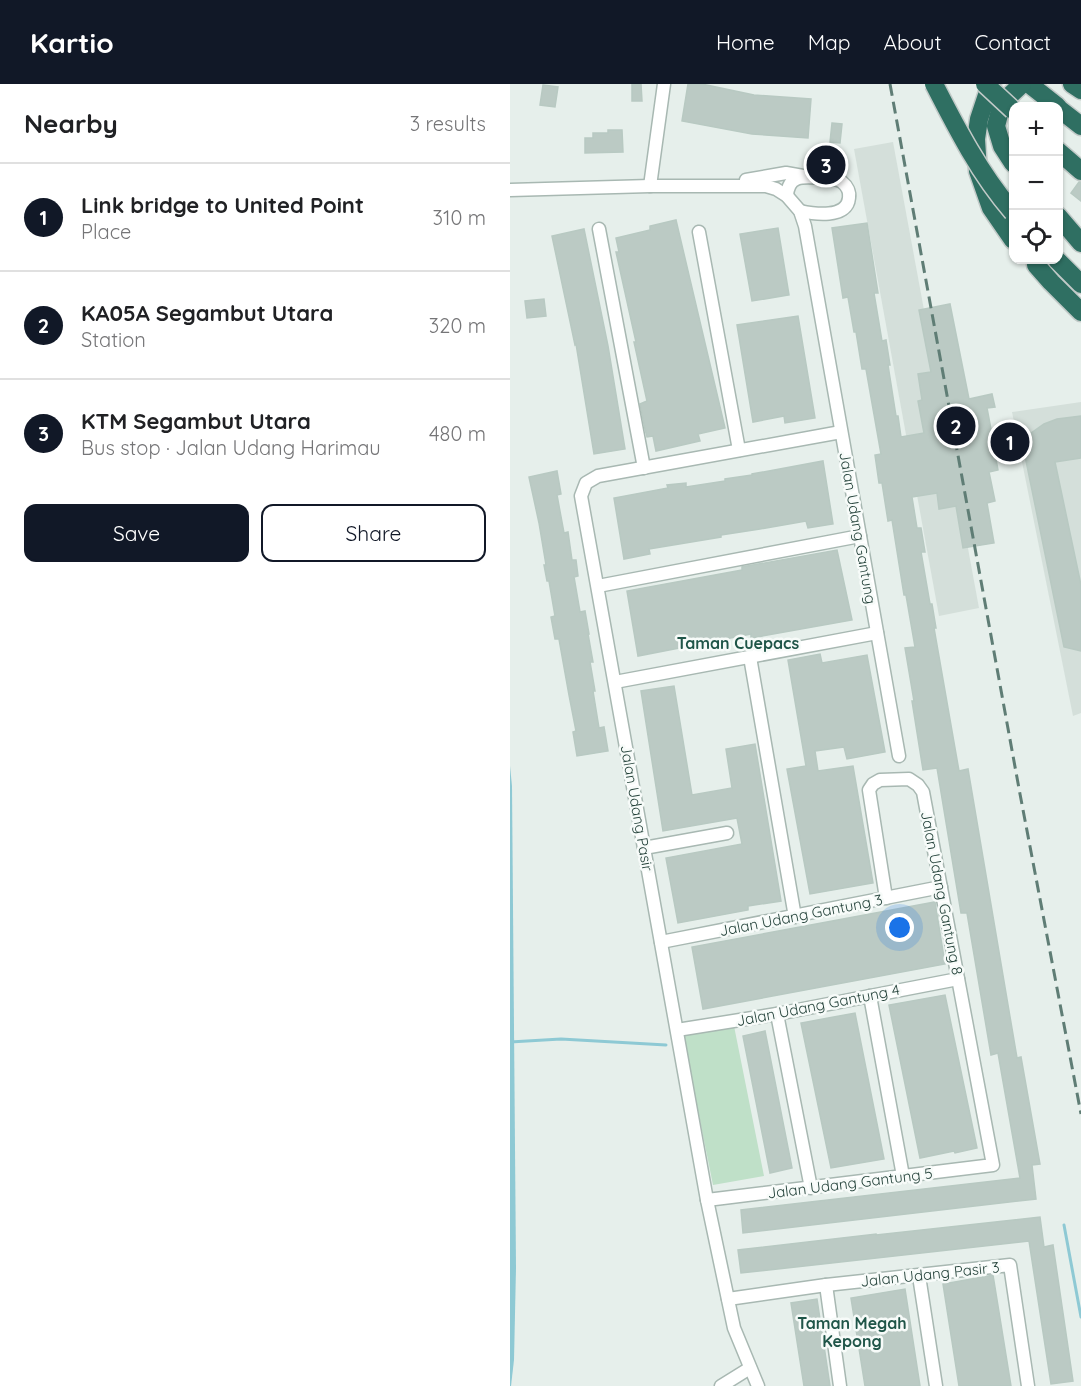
<!DOCTYPE html>
<html lang="en">
<head>
<meta charset="utf-8">
<style>
  body { margin:0; font-family:Quicksand,sans-serif; background:#f6f6f6; color:#202124 }
  .controls { position:absolute; right:18px; top:18px; display:grid; overflow:hidden; border-radius:12px; box-shadow:0 2px 4px #0004 }
  .controls button { width:54px; height:54px; display:grid; place-items:center; padding:0; border:0; border-bottom:2px solid #e0e0e0; background:#fff; color:#202124; font:30px sans-serif }
  .you { position:absolute; left:390px; top:844px; width:21px; height:21px; margin:-15px; border:4px solid #fff; border-radius:50%; background:#1a73e8; box-shadow:0 0 0 9px #1a73e833 }
  .badge { display:grid; place-items:center; width:39px; height:39px; border-radius:50%; background:#111827; color:#fff; font-size:20px; font-weight:700 }
  .pin { position:absolute; translate:-50% -50%; border:3px solid #fff; box-shadow:0 2px 6px #0006 }
  .list { margin:0; padding:0; list-style:none }
  h2 { display:flex; justify-content:space-between; align-items:center; height:78px; margin:0; padding:0 24px; font-size:26px }
  h2 small { font-size:20px; font-weight:400; color:#757577 }
  .list li { display:grid; grid-template-columns:39px 1fr auto; gap:18px; align-items:center; box-sizing:border-box; height:108px; padding:0 24px; border-top:2px solid #e0e0e0 }
  .list b { display:block; font-size:22px; white-space:nowrap }
  .list p { margin:0; font-size:20px; white-space:nowrap; color:#757577 }
  .list em { font-size:20px; font-style:normal; color:#757577 }
  .actions { display:flex; gap:12px; padding:18px 24px }
  .actions a { flex:1; padding:14px 0; border:2px solid #111827; border-radius:12px; text-align:center; font-size:21px; color:#111827 }
  .actions .main { background:#111827; color:#fff }
  .icon { flex:none; width:33px; height:33px; fill:none; stroke:currentColor; stroke-width:2; stroke-linecap:round; stroke-linejoin:round }
  .map { position:relative; flex:none; width:571px; height:1302px; overflow:hidden }
  header { display:flex; align-items:center; gap:36px; box-sizing:border-box; height:84px; padding:0 30px; background:#111827; color:#fff }
  header strong { font-size:28px }
  nav { display:flex; gap:33px; margin-inline-start:auto; font-size:21px }
  main { display:flex }
  aside { flex:1; background:#fff }
  .map>svg:first-child { display:block }
</style>
</head>
<body>
<header>
<strong>Kartio</strong>
<nav><a>Home</a><a>Map</a><a>About</a><a>Contact</a></nav>
</header>
<main>
<aside>
<h2>Nearby<small>3 results</small></h2>
<ul class="list">
<li><span class="badge">1</span><div><b>Link bridge to United Point</b><p>Place</p></div><em>310 m</em></li>
<li><span class="badge">2</span><div><b>KA05A Segambut Utara</b><p>Station</p></div><em>320 m</em></li>
<li><span class="badge">3</span><div><b>KTM Segambut Utara</b><p>Bus stop · Jalan Udang Harimau</p></div><em>480 m</em></li>
</ul>
<div class="actions"><a class="main">Save</a><a>Share</a></div>
</aside>
<div class="map">
<svg width="571" height="1302" viewBox="0 0 571 1302">
  <rect width="100%" height="100%" fill="#e6efeb"/>
  <g fill="#d4dfda">
    <path d="M 383,58 L 469,524 L 429,532 L 344,65 Z"/>
    <path d="M 571,318 L 571,629 L 563,632 L 502,328 Z"/>
  </g>
  <path fill="#bfe0c8" d="M 224,942 L 254,1092 L 203,1101 L 173,952 Z"/>
  <path fill="#8ec9d4" d="M 0,682 L 2,702 L 6,1184 L 4,1276 L 1,1302 L 0,1302 Z"/>
  <g fill="none" stroke-linecap="round" stroke-linejoin="round">
    <g stroke="#8ec9d4" stroke-width="3">
      <path d="M 0,958 L 51,955 L 156,961"/>
      <path d="M 554,1141 L 571,1233"/>
    </g>
  </g>
  <g fill="#bbcac4" stroke="#b8c9c2" stroke-width="1.5">
    <path d="M 122,0 L 131,0 L 132,17 L 122,17 Z"/>
    <path d="M 178,0 L 192,0 L 244,11 L 301,15 L 298,54 L 242,50 L 172,37 Z"/>
    <path d="M 33,1 L 48,3 L 45,23 L 30,21 Z"/>
    <path d="M 322,39 L 332,40 L 330,59 L 320,58 Z"/>
    <path d="M 98,46 L 112,46 L 113,68 L 75,69 L 75,54 L 83,54 L 83,49 L 98,49 Z"/>
    <path d="M 569,98 L 571,98 L 571,117 L 561,109 Z"/>
    <path d="M 166,136 L 215,344 L 188,350 L 190,357 L 146,367 L 143,352 L 137,353 L 135,345 L 130,320 L 137,317 L 124,258 L 126,258 L 106,168 L 109,168 L 106,154 L 140,146 L 140,142 Z"/>
    <path d="M 357,139 L 368,209 L 364,209 L 372,257 L 376,256 L 380,281 L 378,281 L 386,332 L 388,332 L 391,353 L 414,349 L 408,317 L 412,316 L 408,290 L 421,288 L 409,226 L 440,220 L 459,315 L 482,310 L 485,323 L 477,324 L 483,356 L 521,349 L 534,340 L 547,335 L 571,332 L 571,374 L 545,378 L 571,501 L 571,567 L 554,563 L 513,362 L 504,361 L 484,365 L 488,386 L 479,388 L 485,417 L 477,419 L 484,459 L 453,464 L 446,422 L 429,425 L 427,409 L 402,413 L 407,444 L 411,444 L 415,468 L 411,468 L 420,520 L 422,520 L 426,544 L 424,544 L 449,687 L 458,685 L 507,974 L 511,973 L 530,1080 L 522,1081 L 526,1115 L 233,1149 L 231,1126 L 510,1094 L 488,969 L 481,971 L 457,829 L 451,829 L 427,684 L 413,686 L 402,617 L 404,617 L 395,564 L 405,563 L 396,511 L 394,511 L 382,436 L 378,437 L 372,399 L 369,399 L 365,371 L 371,370 L 356,285 L 352,285 L 346,248 L 344,248 L 338,213 L 333,214 L 322,144 Z"/>
    <path d="M 268,144 L 279,211 L 242,217 L 230,150 Z"/>
    <path d="M 74,145 L 98,262 L 115,365 L 84,370 L 66,260 L 65,261 L 42,152 Z"/>
    <path d="M 34,215 L 36,232 L 17,234 L 15,217 Z"/>
    <path d="M 288,232 L 305,334 L 275,339 L 274,332 L 243,338 L 227,241 Z"/>
    <path d="M 313,377 L 323,440 L 298,444 L 296,437 L 250,445 L 211,451 L 211,453 L 139,465 L 140,470 L 114,475 L 104,414 L 158,404 L 157,401 L 176,399 L 176,403 L 215,397 L 215,395 L 242,391 L 242,390 Z"/>
    <path d="M 47,387 L 51,410 L 47,411 L 54,449 L 58,448 L 62,476 L 66,476 L 68,492 L 64,493 L 70,528 L 75,527 L 79,550 L 78,550 L 83,578 L 80,578 L 85,607 L 83,607 L 89,644 L 94,643 L 98,667 L 67,672 L 63,648 L 66,647 L 59,611 L 49,555 L 45,555 L 41,533 L 45,532 L 39,497 L 37,497 L 34,481 L 36,481 L 29,439 L 19,393 Z"/>
    <path d="M 327,466 L 342,536 L 241,554 L 241,550 L 128,572 L 117,507 L 232,486 L 232,483 Z"/>
    <path d="M 310,570 L 312,579 L 357,571 L 375,668 L 337,675 L 334,663 L 305,667 L 308,687 L 343,682 L 363,799 L 300,810 L 277,685 L 296,682 L 278,576 Z"/>
    <path d="M 164,602 L 182,711 L 222,704 L 216,665 L 245,660 L 271,817 L 238,822 L 238,826 L 168,839 L 156,774 L 232,760 L 227,734 L 153,747 L 131,607 Z"/>
    <path d="M 425,818 L 435,880 L 193,925 L 182,863 Z"/>
    <path d="M 435,911 L 467,1064 L 445,1069 L 444,1067 L 410,1074 L 379,921 Z"/>
    <path d="M 345,929 L 374,1075 L 321,1084 L 291,939 Z"/>
    <path d="M 255,947 L 282,1084 L 260,1089 L 233,952 Z"/>
    <path d="M 530,1133 L 534,1163 L 543,1161 L 563,1297 L 541,1300 L 519,1157 L 231,1189 L 228,1166 L 366,1150 L 366,1151 Z"/>
    <path d="M 483,1191 L 501,1302 L 449,1302 L 433,1200 Z"/>
    <path d="M 395,1205 L 410,1302 L 355,1302 L 341,1214 Z"/>
    <path d="M 307,1215 L 320,1302 L 294,1302 L 281,1219 Z"/>
  </g>
  <g fill="none" stroke-linecap="round" stroke-linejoin="round">
    <defs>
      <g id="minor">
        <path d="M 236,96 L 276,89 L 293,92"/>
        <path d="M 140,102 L 154,0"/>
        <path d="M 0,106 L 140,102 L 256,102 L 266,105 L 277,112 L 290,127 L 295,142 L 389,672"/>
        <path d="M 277,112 C 278,89 296,93 313,94 C 319,95 326,94 332,98 C 337,102 340,108 339,114 C 337,135 304,130 290,127"/>
        <path d="M 89,145 L 134,384"/>
        <path d="M 189,148 L 229,366"/>
        <path d="M 88,502 L 350,452"/>
        <path d="M 240,573 L 285,833"/>
        <path d="M 105,598 L 367,549"/>
        <path d="M 134,764 L 217,749"/>
        <path d="M 151,858 L 431,803"/>
        <path d="M 360,912 L 393,1092"/>
        <path d="M 267,930 L 301,1104"/>
        <path d="M 167,946 L 267,930 L 448,895"/>
        <path d="M 197,1116 L 483,1081 L 413,708 L 408,701 L 399,695 L 370,696 L 363,700 L 359,706 L 376,814"/>
        <path d="M 409,1192 L 426,1302"/>
        <path d="M 316,1201 L 330,1302"/>
        <path d="M 218,1215 L 316,1201 L 500,1181 L 518,1302"/>
        <path d="M 211,1302 L 240,1284"/>
        <path d="M 248,1302 L 224,1244 L 197,1116 L 71,412 L 76,399 L 88,392 L 331,348"/>
      </g>
      <g id="motorway">
        <path d="M 482,0 L 480,2 L 469,35 L 466,55 L 468,87 L 481,124 L 503,156"/>
        <path d="M 519,0 L 547,22"/>
        <path d="M 562,0 L 571,6"/>
        <path d="M 548,24 L 571,42"/>
        <path d="M 548,67 L 571,87"/>
        <path d="M 503,79 L 492,62 L 486,42 L 492,19 L 512,0"/>
        <path d="M 548,132 L 571,159"/>
        <path d="M 547,176 L 571,200"/>
        <path d="M 526,181 L 541,198 L 571,228"/>
      </g>
    </defs>
    <use href="#minor" stroke="#a8b8b2" stroke-width="15"/>
    <use href="#motorway" stroke="#c2cac8" stroke-width="21"/>
    <use href="#minor" stroke="#fff" stroke-width="12"/>
    <use href="#motorway" stroke="#2f6f62" stroke-width="18"/>
    <path stroke="#5f7d75" stroke-width="3" stroke-dasharray="12 6" stroke-linecap="butt" d="M 380,0 L 510,710 L 571,1030"/>
    <defs>
      <g id="motorway-bridge">
        <path d="M 424,0 C 447,45 470,90 503,128"/>
        <path d="M 475,0 L 503,26"/>
      </g>
    </defs>
    <use href="#motorway-bridge" stroke="#c2cac8" stroke-width="21" stroke-linecap="butt"/>
    <use href="#motorway-bridge" stroke="#2f6f62" stroke-width="18"/>
  </g>
  <g text-anchor="middle" dominant-baseline="central" stroke-width="5" stroke-linejoin="round" paint-order="stroke">
    <g font-size="15" fill="#24423a" stroke="#f7fbf9">
      <text transform="translate(348 444) rotate(80)">Jalan Udang Gantung</text>
      <text transform="translate(127 724) rotate(80)">Jalan Udang Pasir</text>
      <text transform="translate(432 809) rotate(79)">Jalan Udang Gantung 8</text>
      <text transform="translate(291 831) rotate(-11)">Jalan Udang Gantung 3</text>
      <text transform="translate(308 921) rotate(-11)">Jalan Udang Gantung 4</text>
      <text transform="translate(340 1099) rotate(-7)">Jalan Udang Gantung 5</text>
      <text transform="translate(420 1190) rotate(-6)">Jalan Udang Pasir 3</text>
    </g>
    <g font-size="16" font-weight="bold" fill="#1f5548" stroke="#f7fbf9">
      <text x="228" y="559">Taman Cuepacs</text>
      <text x="342" y="1239">Taman Megah<tspan x="342" dy="18">Kepong</tspan></text>
    </g>
  </g>
</svg>
<div class="controls">
<button>+</button>
<button>−</button>
<button><svg class="icon" aria-label="locate" viewBox="0 0 24 24"><circle cx="12" cy="12" r="6"/><path d="M12 2v4M12 18v4M2 12h4M18 12h4"/></svg></button>
</div>
<div class="you"></div>
<div class="pin badge" style="left:500px;top:358px">1</div>
<div class="pin badge" style="left:446px;top:342px">2</div>
<div class="pin badge" style="left:316px;top:81px">3</div>
</div>
</main>
</body>
</html>
